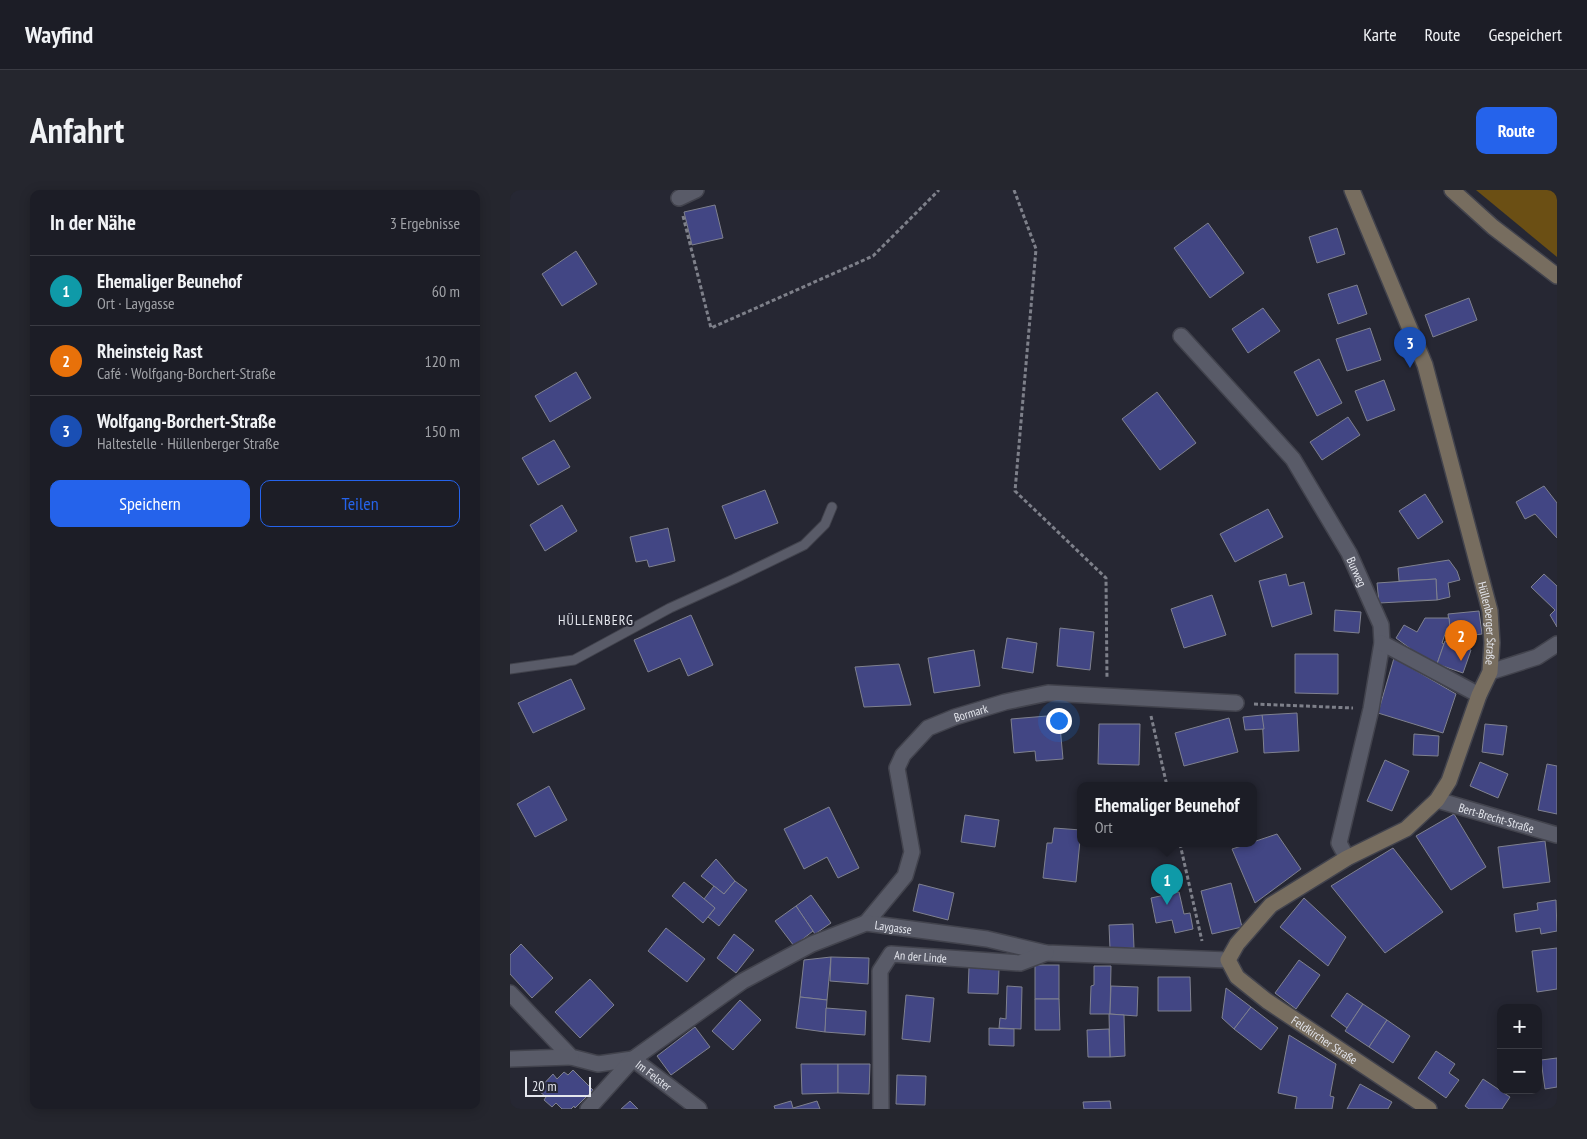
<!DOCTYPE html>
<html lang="de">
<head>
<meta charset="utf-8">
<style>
  body { margin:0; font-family:"PT Sans Narrow",sans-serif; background:#25262e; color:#f1f3f6 }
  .controls { position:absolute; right:15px; bottom:15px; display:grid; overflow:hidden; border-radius:10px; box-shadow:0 2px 12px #0003 }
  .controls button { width:45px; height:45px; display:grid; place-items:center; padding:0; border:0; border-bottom:1px solid #3a3b43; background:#1c1d26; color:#f1f3f6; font:25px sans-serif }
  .scale { position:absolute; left:15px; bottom:12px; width:66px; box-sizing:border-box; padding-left:5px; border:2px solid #e4e6ed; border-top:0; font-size:14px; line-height:18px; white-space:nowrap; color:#e4e6ed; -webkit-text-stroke:4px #262733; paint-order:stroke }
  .you { position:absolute; left:548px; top:530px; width:18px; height:18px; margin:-12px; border:4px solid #fff; border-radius:50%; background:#1a73e8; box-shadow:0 0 0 8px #1a73e833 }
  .badge { display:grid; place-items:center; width:32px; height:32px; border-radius:50%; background:#2563eb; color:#fff; font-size:16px; font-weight:700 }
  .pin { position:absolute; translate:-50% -41px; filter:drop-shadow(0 1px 2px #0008) }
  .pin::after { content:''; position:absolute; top:26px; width:18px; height:15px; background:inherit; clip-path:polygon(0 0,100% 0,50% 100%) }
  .popup { position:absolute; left:567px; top:592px; width:180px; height:65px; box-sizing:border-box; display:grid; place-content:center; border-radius:10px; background:#1c1d26; filter:drop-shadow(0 1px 4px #0005); font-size:16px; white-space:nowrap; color:#a0a2a7 }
  .popup b { font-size:19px; color:#f1f3f6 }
  .popup::after { content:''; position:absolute; left:50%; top:100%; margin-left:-10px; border:10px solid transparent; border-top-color:#1c1d26 }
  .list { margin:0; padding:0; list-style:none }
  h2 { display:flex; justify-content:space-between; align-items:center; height:65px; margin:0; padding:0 20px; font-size:21px }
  h2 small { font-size:16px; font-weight:400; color:#a0a2a7 }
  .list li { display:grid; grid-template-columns:32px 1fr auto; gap:15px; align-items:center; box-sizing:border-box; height:70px; padding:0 20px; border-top:1px solid #3a3b43 }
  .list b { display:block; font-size:19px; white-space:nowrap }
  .list p { margin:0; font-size:16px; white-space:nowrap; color:#a0a2a7 }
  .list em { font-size:16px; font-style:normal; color:#a0a2a7 }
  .actions { display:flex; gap:10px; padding:15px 20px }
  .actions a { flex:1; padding:11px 0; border:1px solid #2563eb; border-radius:10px; text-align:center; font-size:18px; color:#2563eb }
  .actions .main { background:#2563eb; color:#fff }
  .map { position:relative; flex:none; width:1047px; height:919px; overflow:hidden; border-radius:10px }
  header { display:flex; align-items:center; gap:30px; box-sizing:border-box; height:70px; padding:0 25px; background:#1c1d26; border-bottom:1px solid #3a3b43 }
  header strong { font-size:24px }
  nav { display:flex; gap:28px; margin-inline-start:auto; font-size:18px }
  .intro { display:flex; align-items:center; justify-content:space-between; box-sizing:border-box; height:120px; padding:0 30px }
  h1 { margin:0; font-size:35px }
  .button { padding:12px 22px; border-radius:10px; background:#2563eb; color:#fff; font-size:18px; font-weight:700 }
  main { display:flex; gap:30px; padding:0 30px }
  aside { flex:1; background:#1c1d26; border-radius:10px; box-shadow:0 2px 12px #0003 }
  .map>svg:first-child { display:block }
</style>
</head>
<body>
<header>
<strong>Wayfind</strong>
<nav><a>Karte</a><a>Route</a><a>Gespeichert</a></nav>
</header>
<div class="intro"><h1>Anfahrt</h1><a class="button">Route</a></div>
<main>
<aside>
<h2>In der Nähe<small>3 Ergebnisse</small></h2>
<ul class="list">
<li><span class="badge" style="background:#0f9aa8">1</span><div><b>Ehemaliger Beunehof</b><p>Ort · Laygasse</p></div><em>60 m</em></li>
<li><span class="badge" style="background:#e8710a">2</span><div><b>Rheinsteig Rast</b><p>Café · Wolfgang-Borchert-Straße</p></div><em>120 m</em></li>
<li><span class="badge" style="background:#1a4fb4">3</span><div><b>Wolfgang-Borchert-Straße</b><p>Haltestelle · Hüllenberger Straße</p></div><em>150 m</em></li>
</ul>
<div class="actions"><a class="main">Speichern</a><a>Teilen</a></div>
</aside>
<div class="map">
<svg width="1047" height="919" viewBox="0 0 1047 919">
  <rect width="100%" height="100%" fill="#262733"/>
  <path fill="#6b4f14" d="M 966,0 L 1047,0 L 1047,67 Z"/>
  <g fill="#424684" stroke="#7f818f">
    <path d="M 205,15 L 213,48 L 182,55 L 174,22 Z"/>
    <path d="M 698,33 L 734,83 L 700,108 L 664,58 Z"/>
    <path d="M 827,38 L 835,64 L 807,73 L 799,47 Z"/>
    <path d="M 66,61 L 87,94 L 52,116 L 32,84 Z"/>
    <path d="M 847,95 L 857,124 L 828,134 L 818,104 Z"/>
    <path d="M 959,108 L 967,130 L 923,147 L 915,125 Z"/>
    <path d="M 753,118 L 770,141 L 738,163 L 722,139 Z"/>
    <path d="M 860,138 L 871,170 L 837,181 L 826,149 Z"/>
    <path d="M 809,169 L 832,213 L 807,226 L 784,182 Z"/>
    <path d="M 66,182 L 81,208 L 40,232 L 25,206 Z"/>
    <path d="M 874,190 L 885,220 L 857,231 L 845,201 Z"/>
    <path d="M 647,202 L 686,253 L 650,280 L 612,229 Z"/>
    <path d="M 838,227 L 850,245 L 812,270 L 800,252 Z"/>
    <path d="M 44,250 L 60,277 L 28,295 L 12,268 Z"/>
    <path d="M 1034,296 L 1047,313 L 1047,348 L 1025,324 L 1015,329 L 1006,312 Z"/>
    <path d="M 255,300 L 268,333 L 225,349 L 212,316 Z"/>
    <path d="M 915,304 L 933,332 L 908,349 L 889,321 Z"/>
    <path d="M 52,315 L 67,341 L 35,361 L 20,335 Z"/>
    <path d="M 758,319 L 773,347 L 725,372 L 710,344 Z"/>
    <path d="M 158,338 L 165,371 L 139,377 L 137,370 L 126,372 L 120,347 Z"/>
    <path d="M 939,370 L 947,381 L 950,390 L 938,393 L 940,407 L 927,410 L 926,389 L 889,391 L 888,378 Z"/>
    <path d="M 776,384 L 779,396 L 794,392 L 802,424 L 762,437 L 749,391 Z"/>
    <path d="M 1034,384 L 1047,396 L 1047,437 L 1040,425 L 1045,420 L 1021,397 Z"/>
    <path d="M 926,389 L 927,410 L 869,413 L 867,393 Z"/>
    <path d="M 702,405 L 716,445 L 674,458 L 661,419 Z"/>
    <path d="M 825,420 L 851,422 L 849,443 L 824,441 Z"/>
    <path d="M 969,421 L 972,444 L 941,448 L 938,424 Z"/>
    <path d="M 181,425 L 203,475 L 178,486 L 170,468 L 138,482 L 124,450 Z"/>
    <path d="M 915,428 L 939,428 L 940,438 L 937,438 L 932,453 L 934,454 L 927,474 L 909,465 L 886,448 L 894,435 L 907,442 Z"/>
    <path d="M 550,438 L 584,442 L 580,480 L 547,476 Z"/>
    <path d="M 497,448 L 527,453 L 523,483 L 492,478 Z"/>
    <path d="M 935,451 L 961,460 L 953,483 L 927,474 Z"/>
    <path d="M 464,460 L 470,496 L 424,503 L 418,468 Z"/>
    <path d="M 785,464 L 828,464 L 828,504 L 785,503 Z"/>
    <path d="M 884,468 L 946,504 L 933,543 L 868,523 Z"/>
    <path d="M 389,474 L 401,515 L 354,517 L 345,477 Z"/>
    <path d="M 61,489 L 75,519 L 23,543 L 8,513 Z"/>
    <path d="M 787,523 L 789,561 L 754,563 L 752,525 Z"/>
    <path d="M 549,525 L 553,569 L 526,571 L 525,561 L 504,563 L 501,529 Z"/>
    <path d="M 752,525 L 754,539 L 735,540 L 733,527 Z"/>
    <path d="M 719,528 L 728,562 L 674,576 L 665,543 Z"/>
    <path d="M 589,534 L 630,534 L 629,575 L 588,574 Z"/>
    <path d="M 975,534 L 997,536 L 993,565 L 972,562 Z"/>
    <path d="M 904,544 L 929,546 L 928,566 L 903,565 Z"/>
    <path d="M 875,570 L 899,581 L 882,621 L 857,611 Z"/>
    <path d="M 970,572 L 998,584 L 988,608 L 960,596 Z"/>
    <path d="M 1037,574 L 1047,576 L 1047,624 L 1028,620 Z"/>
    <path d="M 39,596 L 57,630 L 25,647 L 7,614 Z"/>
    <path d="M 319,617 L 349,678 L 328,688 L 317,667 L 294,679 L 274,639 Z"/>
    <path d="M 944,624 L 976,677 L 941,700 L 906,646 Z"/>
    <path d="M 455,625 L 489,630 L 485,657 L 451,652 Z"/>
    <path d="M 544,638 L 571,640 L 566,692 L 533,688 L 537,653 L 542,653 Z"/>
    <path d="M 767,644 L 791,679 L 745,713 L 722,659 L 738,654 L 743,654 L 743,652 Z"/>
    <path d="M 1035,651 L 1040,692 L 993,698 L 988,657 Z"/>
    <path d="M 883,658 L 933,722 L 875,763 L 821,696 Z"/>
    <path d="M 206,669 L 225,691 L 214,704 L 191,686 Z"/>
    <path d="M 225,691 L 237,700 L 209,736 L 198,727 L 205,718 L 194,709 L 204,696 L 214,704 Z"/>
    <path d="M 174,692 L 205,718 L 193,733 L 162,706 Z"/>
    <path d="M 721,693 L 732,737 L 702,744 L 691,701 Z"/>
    <path d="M 409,694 L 444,703 L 438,730 L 403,721 Z"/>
    <path d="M 669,702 L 674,724 L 680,723 L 683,739 L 665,743 L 662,730 L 646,733 L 641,708 Z"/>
    <path d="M 301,705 L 321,733 L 305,744 L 286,716 Z"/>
    <path d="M 794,708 L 836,747 L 818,776 L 770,737 Z"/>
    <path d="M 1046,710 L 1047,741 L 1031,744 L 1030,738 L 1006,742 L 1004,724 L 1028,720 L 1027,713 Z"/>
    <path d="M 286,716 L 303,741 L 284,756 L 265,731 Z"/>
    <path d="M 623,734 L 624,758 L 600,759 L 599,735 Z"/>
    <path d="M 156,738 L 195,769 L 177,792 L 138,761 Z"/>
    <path d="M 224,744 L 244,760 L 226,783 L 207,768 Z"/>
    <path d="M 11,754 L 43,788 L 22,808 L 0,784 L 0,765 Z"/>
    <path d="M 1047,758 L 1047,799 L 1027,802 L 1022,761 Z"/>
    <path d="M 321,767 L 317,810 L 290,807 L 294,770 Z"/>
    <path d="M 321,767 L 359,768 L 358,794 L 320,791 Z"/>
    <path d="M 789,770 L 810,785 L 786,819 L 765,803 Z"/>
    <rect x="525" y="775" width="24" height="34"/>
    <path d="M 584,776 L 601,776 L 600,824 L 580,824 L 581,796 L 584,795 Z"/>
    <path d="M 459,777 L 489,779 L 488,804 L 458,803 Z"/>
    <path d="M 648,787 L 680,787 L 681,821 L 648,821 Z"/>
    <path d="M 80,789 L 104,815 L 70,848 L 45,822 Z"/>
    <path d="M 497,796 L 512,797 L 511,839 L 489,838 L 490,828 L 496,829 Z"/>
    <path d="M 601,796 L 628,797 L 627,826 L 600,824 Z"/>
    <path d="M 716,798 L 741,817 L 724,839 L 712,828 Z"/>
    <path d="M 837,803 L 853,814 L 837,838 L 821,826 Z"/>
    <path d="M 396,805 L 424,808 L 420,852 L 392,849 Z"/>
    <path d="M 290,807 L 317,810 L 315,842 L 286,838 Z"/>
    <path d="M 525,809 L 549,809 L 550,840 L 525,840 Z"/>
    <path d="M 230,810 L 251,830 L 223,860 L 202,841 Z"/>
    <path d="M 853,814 L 877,830 L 859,857 L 835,841 Z"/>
    <path d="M 741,817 L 768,838 L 751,860 L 724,839 Z"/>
    <path d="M 316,818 L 356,821 L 355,845 L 315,842 Z"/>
    <path d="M 599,824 L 614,825 L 615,866 L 600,867 Z"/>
    <path d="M 877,830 L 900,846 L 883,873 L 859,857 Z"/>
    <path d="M 185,837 L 200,857 L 161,885 L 147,866 Z"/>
    <path d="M 479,838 L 504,839 L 504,856 L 479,855 Z"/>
    <path d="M 599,839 L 600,867 L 578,867 L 577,840 Z"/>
    <path d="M 779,845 L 826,874 L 820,906 L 824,907 L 822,919 L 785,919 L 787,907 L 768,903 Z"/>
    <path d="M 926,861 L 945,874 L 939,883 L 949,890 L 936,908 L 908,888 Z"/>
    <path d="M 1047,868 L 1047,897 L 1035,899 L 1031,870 Z"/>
    <path d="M 291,874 L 328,874 L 328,903 L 292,904 Z"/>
    <path d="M 328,874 L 360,874 L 359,904 L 328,903 Z"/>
    <path d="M 63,880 L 83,900 L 65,918 L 64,916 L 61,919 L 52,919 L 46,913 L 42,917 L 34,910 L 36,907 L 28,900 L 43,884 L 47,889 L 54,882 L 58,885 Z"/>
    <path d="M 387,885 L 416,886 L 415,915 L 386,914 Z"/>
    <path d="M 973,889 L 1000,907 L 992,919 L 959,919 L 955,916 Z"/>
    <path d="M 850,894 L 882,912 L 878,919 L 837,919 Z"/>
    <path d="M 120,911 L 128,919 L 111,919 Z"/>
    <path d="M 281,911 L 283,918 L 307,911 L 310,919 L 265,919 L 264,916 Z"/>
    <path d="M 600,911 L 601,919 L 574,919 L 573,912 Z"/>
  </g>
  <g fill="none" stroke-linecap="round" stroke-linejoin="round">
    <defs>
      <path id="lane" d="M 0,479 L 64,470 L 160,418 L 224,389 L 294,355 L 315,334 L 322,317"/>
      <g id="street">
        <path d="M 169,8 L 186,0"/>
        <path id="s1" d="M 671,146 L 783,269 L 839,363 L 871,435 L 872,453 L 861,519 L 829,653 L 837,668"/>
        <path d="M 872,453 L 969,505"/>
        <path d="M 980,482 L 1027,467 L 1047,454"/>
        <path id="s2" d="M 927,610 L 1047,645"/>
        <path id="s3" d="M 356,733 L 395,686 L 402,662 L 387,578 L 393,565 L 418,538 L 445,527 L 495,512 L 538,503 L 726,513"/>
        <path id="s4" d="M 0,803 L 61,867 L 88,874 L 123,869 L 189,919"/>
        <path d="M 0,869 L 61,867"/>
        <path id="s5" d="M 78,919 L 123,869 L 233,791 L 302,754 L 356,733 L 477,749 L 536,763 L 718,770"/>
        <path id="s6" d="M 371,919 L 370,781 L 381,764 L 510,773 L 536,763"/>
      </g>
      <g id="secondary">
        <path id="s7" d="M 842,0 L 915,175 L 980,421 L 982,453 L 980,482 L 969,505 L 939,591 L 927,610 L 896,639 L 837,668 L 761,715 L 727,754 L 718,770 L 727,787 L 757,811 L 919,919"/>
        <path d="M 942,0 L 983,37 L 1047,86"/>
      </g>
    </defs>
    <use href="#lane" stroke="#42434d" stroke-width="11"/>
    <use href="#street" stroke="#42434d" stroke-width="18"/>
    <use href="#secondary" stroke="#42434d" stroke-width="18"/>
    <g stroke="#7e808a" stroke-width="3" stroke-dasharray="4 2.5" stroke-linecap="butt">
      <path d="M 504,0 L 526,59 L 505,301 L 596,388 L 597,489"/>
      <path d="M 173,26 L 201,138 L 363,66 L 429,0"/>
      <path d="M 744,514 L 843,518"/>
      <path d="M 641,526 L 657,596"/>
      <path d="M 670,654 L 692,751"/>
    </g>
    <use href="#lane" stroke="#595b68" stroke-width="9"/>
    <use href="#street" stroke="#595b68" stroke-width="15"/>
    <use href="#secondary" stroke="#776d5f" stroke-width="15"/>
  </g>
  <g text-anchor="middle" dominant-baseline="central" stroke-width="4" stroke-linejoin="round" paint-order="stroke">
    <g font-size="12" fill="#e4e6ed" stroke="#262733">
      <text stroke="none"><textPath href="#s1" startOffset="296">Burweg</textPath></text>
      <text stroke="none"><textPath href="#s7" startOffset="456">Hüllenberger Straße</textPath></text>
      <text stroke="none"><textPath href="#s3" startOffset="268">Bormark</textPath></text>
      <text stroke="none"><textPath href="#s2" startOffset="62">Bert-Brecht-Straße</textPath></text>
      <text stroke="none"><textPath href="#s5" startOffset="366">Laygasse</textPath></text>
      <text stroke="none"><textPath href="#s6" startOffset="188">An der Linde</textPath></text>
      <text stroke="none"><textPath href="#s7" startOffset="1039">Feldkircher Straße</textPath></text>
      <text stroke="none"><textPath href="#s4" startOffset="178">Im Felster</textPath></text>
    </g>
    <g font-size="14" letter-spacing="1" fill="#e4e6ed" stroke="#262733">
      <text x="86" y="430">HÜLLENBERG</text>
    </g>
  </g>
</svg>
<div class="controls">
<button>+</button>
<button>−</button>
</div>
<div class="scale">20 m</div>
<div class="you"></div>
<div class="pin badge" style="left:657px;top:715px;background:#0f9aa8">1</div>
<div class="popup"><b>Ehemaliger Beunehof</b>Ort</div>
<div class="pin badge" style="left:951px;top:471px;background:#e8710a">2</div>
<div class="pin badge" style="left:900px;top:178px;background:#1a4fb4">3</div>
</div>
</main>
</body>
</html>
